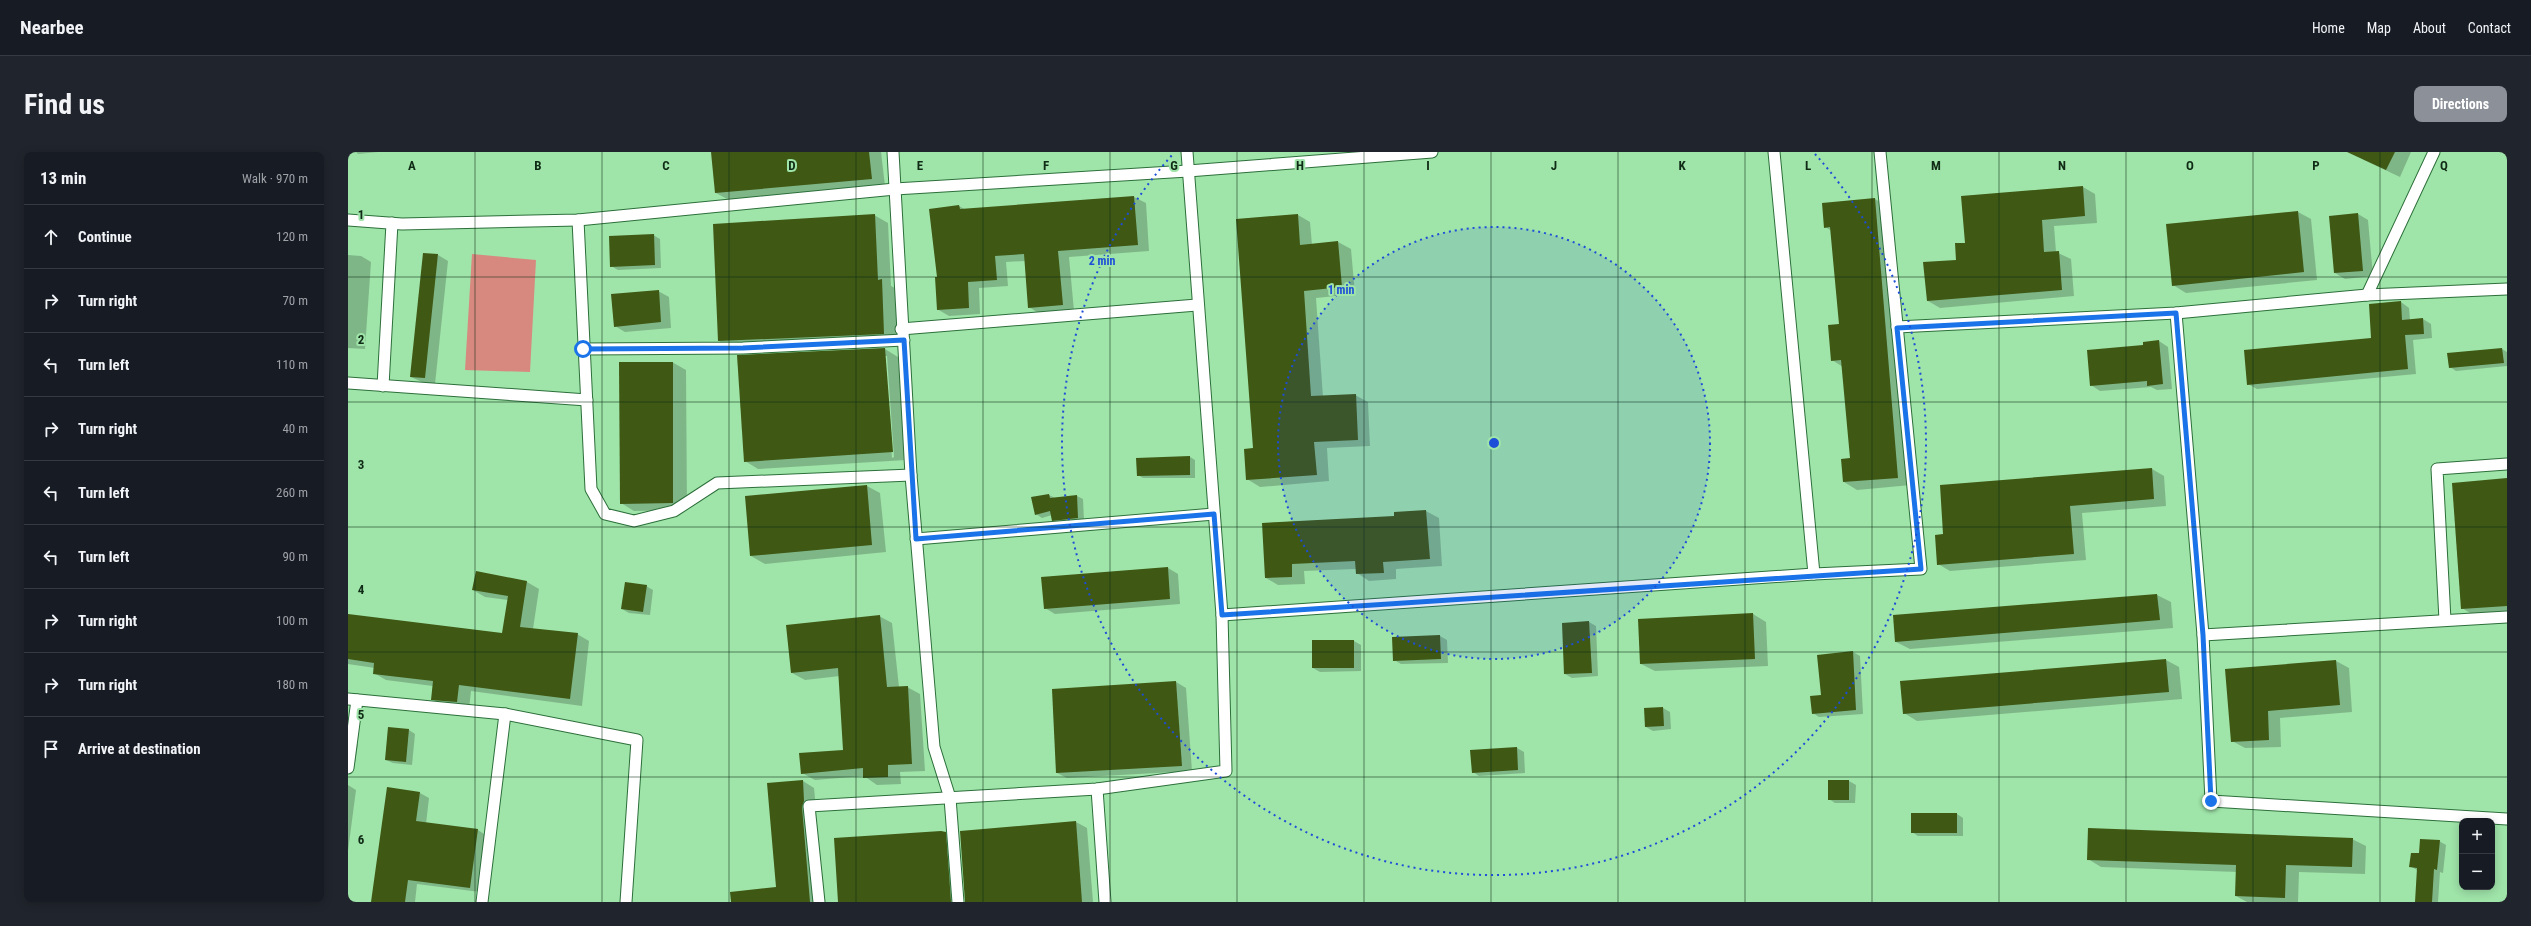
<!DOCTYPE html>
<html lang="en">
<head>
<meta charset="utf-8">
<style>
  body { margin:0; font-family:"Roboto Condensed",sans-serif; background:#20242c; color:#f1f3f6 }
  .controls { position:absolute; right:12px; bottom:12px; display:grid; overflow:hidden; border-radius:8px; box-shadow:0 2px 10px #0003 }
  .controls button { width:36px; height:36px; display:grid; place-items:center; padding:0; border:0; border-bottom:1px solid #363941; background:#171b24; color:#f1f3f6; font:20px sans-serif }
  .stop { position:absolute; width:12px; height:12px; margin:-9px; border:3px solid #1a73e8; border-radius:50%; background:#fff }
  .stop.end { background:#1a73e8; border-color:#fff; box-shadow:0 1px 4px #0008 }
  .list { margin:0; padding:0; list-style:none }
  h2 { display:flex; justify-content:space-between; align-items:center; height:52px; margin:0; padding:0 16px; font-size:17px }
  h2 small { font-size:13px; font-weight:400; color:#9ea1a6 }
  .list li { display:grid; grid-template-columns:26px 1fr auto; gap:12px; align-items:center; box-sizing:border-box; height:64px; padding:0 16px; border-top:1px solid #363941 }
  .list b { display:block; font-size:15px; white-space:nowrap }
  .list em { font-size:13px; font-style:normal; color:#9ea1a6 }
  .icon { flex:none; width:22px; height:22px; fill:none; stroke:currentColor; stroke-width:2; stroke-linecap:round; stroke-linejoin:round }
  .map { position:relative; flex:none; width:2159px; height:750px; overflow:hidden; border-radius:8px }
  header { display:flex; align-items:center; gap:24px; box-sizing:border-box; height:56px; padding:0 20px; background:#171b24; border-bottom:1px solid #363941 }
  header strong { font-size:19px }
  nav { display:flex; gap:22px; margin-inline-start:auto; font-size:14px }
  .intro { display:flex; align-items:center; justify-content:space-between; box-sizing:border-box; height:96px; padding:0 24px }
  h1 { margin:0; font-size:28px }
  .button { padding:10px 18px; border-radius:8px; background:#8c9099; color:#fff; font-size:14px; font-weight:700 }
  main { display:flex; gap:24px; padding:0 24px }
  aside { flex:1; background:#171b24; border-radius:8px; box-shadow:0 2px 10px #0003 }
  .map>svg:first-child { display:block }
</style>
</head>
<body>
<header>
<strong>Nearbee</strong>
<nav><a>Home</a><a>Map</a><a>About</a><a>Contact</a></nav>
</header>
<div class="intro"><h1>Find us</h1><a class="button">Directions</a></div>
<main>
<aside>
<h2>13 min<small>Walk · 970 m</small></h2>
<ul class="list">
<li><svg class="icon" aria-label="ahead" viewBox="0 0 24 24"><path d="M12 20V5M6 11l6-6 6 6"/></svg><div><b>Continue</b></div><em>120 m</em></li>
<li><svg class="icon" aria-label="right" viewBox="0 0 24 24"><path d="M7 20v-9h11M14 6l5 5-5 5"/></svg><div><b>Turn right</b></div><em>70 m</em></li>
<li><svg class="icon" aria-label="left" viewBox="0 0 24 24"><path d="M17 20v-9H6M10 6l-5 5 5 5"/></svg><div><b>Turn left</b></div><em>110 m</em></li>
<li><svg class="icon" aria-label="right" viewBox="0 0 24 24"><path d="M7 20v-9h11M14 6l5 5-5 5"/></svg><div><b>Turn right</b></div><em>40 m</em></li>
<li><svg class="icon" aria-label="left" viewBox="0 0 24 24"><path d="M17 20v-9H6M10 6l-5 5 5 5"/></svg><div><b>Turn left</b></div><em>260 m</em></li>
<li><svg class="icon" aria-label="left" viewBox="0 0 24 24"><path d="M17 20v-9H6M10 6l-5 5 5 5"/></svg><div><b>Turn left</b></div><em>90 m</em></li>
<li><svg class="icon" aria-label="right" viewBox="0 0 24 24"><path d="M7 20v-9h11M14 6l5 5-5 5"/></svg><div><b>Turn right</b></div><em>100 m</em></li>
<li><svg class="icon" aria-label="right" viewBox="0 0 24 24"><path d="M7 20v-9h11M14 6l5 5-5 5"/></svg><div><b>Turn right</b></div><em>180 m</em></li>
<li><svg class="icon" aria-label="arrive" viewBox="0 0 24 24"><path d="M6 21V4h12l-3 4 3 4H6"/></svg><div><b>Arrive at destination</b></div></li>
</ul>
</aside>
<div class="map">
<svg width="2159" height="750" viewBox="0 0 2159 750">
  <rect width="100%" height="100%" fill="#9fe4a9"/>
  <path fill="#d8897f" d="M 124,102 L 188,108 L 182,220 L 117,218 Z"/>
  <g fill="#0003" fill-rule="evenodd">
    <path d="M 8,0 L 30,0 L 10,2 Z"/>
    <path d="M 364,0 L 533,0 L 537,34 L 381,48 L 368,41 Z"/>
    <path d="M 2004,0 L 2063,0 L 2052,25 L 2016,8 Z"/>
    <path d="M 1735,35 L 1747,42 L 1749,71 L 1706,74 L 1708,100 L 1723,107 L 1726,144 L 1592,156 L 1580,149 L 1609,109 L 1618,91 Z"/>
    <path d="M 786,45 L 798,51 L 801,99 L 721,105 L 726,159 L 692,162 L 681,155 L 677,109 L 658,110 L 660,134 L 631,136 L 632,162 L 601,164 L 589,157 L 590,126 L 611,54 L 618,58 Z"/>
    <path d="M 1527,47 L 1540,55 L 1563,333 L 1509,338 L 1496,330 L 1503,307 L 1495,215 L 1484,208 L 1492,173 L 1484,79 L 1477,75 Z"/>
    <path d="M 1950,60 L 1963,67 L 1969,128 L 1838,141 L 1825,133 Z"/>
    <path d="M 2010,62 L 2020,68 L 2025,124 L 1997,127 L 1987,121 Z"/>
    <path d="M 526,63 L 540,71 L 543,134 L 547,136 L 549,189 L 384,196 L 371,189 Z"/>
    <path d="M 950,63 L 962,70 L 964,93 L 990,90 L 1003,97 L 1007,142 L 968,146 L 975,245 L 1007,243 L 1020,250 L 1022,294 L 979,296 L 981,329 L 912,335 L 899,327 Z"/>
    <path d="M 305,83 L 312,87 L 313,116 L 270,118 L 263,114 Z"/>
    <path d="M 0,103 L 13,104 L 23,110 L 17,197 L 0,196 Z"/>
    <path d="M 90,103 L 100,109 L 87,232 L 74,230 L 63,225 Z"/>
    <path d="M 310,139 L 321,145 L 323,176 L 277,180 L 267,174 Z"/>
    <path d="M 2053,150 L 2061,156 L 2062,168 L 2075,167 L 2083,172 L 2084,186 L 2065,188 L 2068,222 L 1909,237 L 1900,232 L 2025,187 Z"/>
    <path d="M 1811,189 L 1820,195 L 1824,237 L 1809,238 L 1803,235 L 1752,239 L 1743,233 L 1796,194 Z"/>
    <path d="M 537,197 L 550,205 L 558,308 L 410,317 L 397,309 ZM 536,204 L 539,204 L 546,305 L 544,306 Z"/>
    <path d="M 2154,197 L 2159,200 L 2159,214 L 2108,219 L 2102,215 L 2100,202 Z"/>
    <path d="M 324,210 L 338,218 L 339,358 L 286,359 L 273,351 Z"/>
    <path d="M 842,305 L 847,308 L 847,326 L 795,326 L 790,323 Z"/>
    <path d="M 1804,317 L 1816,324 L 1818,354 L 1734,361 L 1738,408 L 1602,419 L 1590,412 L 1596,383 Z"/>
    <path d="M 2159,327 L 2159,462 L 2127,464 L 2114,456 Z"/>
    <path d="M 519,334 L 532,341 L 538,400 L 417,412 L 403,404 Z"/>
    <path d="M 701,343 L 707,346 L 729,344 L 735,347 L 736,369 L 711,371 L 705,368 L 704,363 L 694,366 L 688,362 Z"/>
    <path d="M 1078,359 L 1091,366 L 1094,414 L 1048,417 L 1048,427 L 1021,429 L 1009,421 L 1008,417 L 956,419 L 957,432 L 930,433 L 918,426 L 915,371 L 1047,365 L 1047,361 Z"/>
    <path d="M 820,416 L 830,422 L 832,452 L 707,462 L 697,456 Z"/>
    <path d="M 128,420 L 179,430 L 191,437 L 185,477 L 229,482 L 241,489 L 234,554 L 123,539 L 121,557 L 96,554 L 84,547 L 85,534 L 38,528 L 26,521 L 27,516 L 0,512 L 0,463 L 155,482 L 160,448 L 137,445 L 125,438 Z"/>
    <path d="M 298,434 L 305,438 L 302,463 L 281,461 L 274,457 Z"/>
    <path d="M 1809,443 L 1823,450 L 1825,476 L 1562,497 L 1548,490 L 1546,464 Z"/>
    <path d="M 1405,462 L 1418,470 L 1420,514 L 1307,519 L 1293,512 L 1291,468 Z"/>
    <path d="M 531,464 L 544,471 L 551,535 L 559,535 L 572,542 L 577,619 L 552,620 L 553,632 L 529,633 L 516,624 L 467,628 L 454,621 L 496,599 L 492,524 L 457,528 L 444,521 Z"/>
    <path d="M 1241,470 L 1248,474 L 1250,524 L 1224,526 L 1217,522 Z"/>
    <path d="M 1092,484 L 1099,488 L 1100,511 L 1053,512 L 1046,508 L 1045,486 Z"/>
    <path d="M 965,489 L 1006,489 L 1013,493 L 1013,519 L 972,520 L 965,516 Z"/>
    <path d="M 1505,500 L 1512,504 L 1515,562 L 1471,565 L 1465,561 Z"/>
    <path d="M 1818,508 L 1831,515 L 1834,547 L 1569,569 L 1556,561 L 1553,530 Z"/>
    <path d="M 1988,509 L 2001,516 L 2004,560 L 1932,566 L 1933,595 L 1897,596 L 1884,589 L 1878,518 Z"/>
    <path d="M 828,530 L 838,536 L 844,619 L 719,626 L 709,621 L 705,538 Z"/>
    <path d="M 1315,556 L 1322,560 L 1323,577 L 1305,579 L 1298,575 L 1297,557 Z"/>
    <path d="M 61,578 L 67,582 L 64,613 L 45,611 L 38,608 Z"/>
    <path d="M 0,586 L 10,592 L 7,611 L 0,610 Z"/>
    <path d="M 1169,596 L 1176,600 L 1177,621 L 1131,624 L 1125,620 Z"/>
    <path d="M 455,629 L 466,636 L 468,656 L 465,662 L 473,750 L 408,750 L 429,736 Z"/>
    <path d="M 1501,629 L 1508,633 L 1507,651 L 1487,651 L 1481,647 Z"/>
    <path d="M 0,633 L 8,638 L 0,699 Z"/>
    <path d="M 72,641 L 81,646 L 78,672 L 130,678 L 139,684 L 132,740 L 69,732 L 67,750 L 24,750 Z"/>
    <path d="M 1609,662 L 1615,666 L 1615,684 L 1570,684 L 1564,680 Z"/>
    <path d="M 728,670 L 739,676 L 745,750 L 618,750 Z"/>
    <path d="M 597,681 L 609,688 L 614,750 L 491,750 Z"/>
    <path d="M 2004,687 L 2018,694 L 2017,722 L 1951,720 L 1950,750 L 1899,750 L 1888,744 L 1889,720 L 1753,715 L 1740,707 Z"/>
    <path d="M 2091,689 L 2098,693 L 2095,721 L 2092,720 L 2090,750 L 2070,750 L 2069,718 L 2062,714 L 2071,702 Z"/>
  </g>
  <g fill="#3f5814">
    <path d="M 363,0 L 521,0 L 524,27 L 367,41 Z"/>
    <path d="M 1999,0 L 2047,0 L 2038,18 Z"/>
    <path d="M 1735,34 L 1737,64 L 1694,68 L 1696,100 L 1711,99 L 1714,138 L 1579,149 L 1575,110 L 1608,108 L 1607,91 L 1617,91 L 1613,44 Z"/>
    <path d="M 786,44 L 790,93 L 710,99 L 715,153 L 680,156 L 676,102 L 647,104 L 649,128 L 620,130 L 621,156 L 589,158 L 587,125 L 589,125 L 581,57 L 611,53 L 612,57 Z"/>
    <path d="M 1527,46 L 1550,326 L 1495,330 L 1493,307 L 1502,306 L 1493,208 L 1483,209 L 1480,173 L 1491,172 L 1482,75 L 1476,76 L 1474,51 Z"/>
    <path d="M 1950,59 L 1956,120 L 1824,134 L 1818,72 Z"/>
    <path d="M 2010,61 L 2015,119 L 1986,121 L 1981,64 Z"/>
    <path d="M 527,62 L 530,128 L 534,127 L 536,182 L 370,189 L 365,72 Z"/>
    <path d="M 950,62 L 952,93 L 990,89 L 994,135 L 956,139 L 963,244 L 1008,242 L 1010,288 L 966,290 L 969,323 L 898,328 L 896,297 L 905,296 L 888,67 Z"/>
    <path d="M 306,82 L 307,113 L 262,115 L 261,84 Z"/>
    <path d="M 75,101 L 90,102 L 77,226 L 62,225 Z"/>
    <path d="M 311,138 L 313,170 L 266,175 L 263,142 Z"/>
    <path d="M 2053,149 L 2054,168 L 2075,166 L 2076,182 L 2057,183 L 2060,217 L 1899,233 L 1896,198 L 2023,186 L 2021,152 Z"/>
    <path d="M 1811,188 L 1815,232 L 1799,234 L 1799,229 L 1742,234 L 1739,198 L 1795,193 L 1795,190 Z"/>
    <path d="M 537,196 L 545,300 L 396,310 L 389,203 Z"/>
    <path d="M 2154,196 L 2156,211 L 2101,216 L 2099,201 Z"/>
    <path d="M 271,210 L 325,210 L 325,351 L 272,352 Z"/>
    <path d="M 842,304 L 842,323 L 789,324 L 788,306 Z"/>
    <path d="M 1804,316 L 1806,347 L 1722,354 L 1726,402 L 1589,413 L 1587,383 L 1595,382 L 1592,333 Z"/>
    <path d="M 2159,326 L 2159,454 L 2113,457 L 2104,331 Z"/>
    <path d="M 519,333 L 524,393 L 402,404 L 397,344 Z"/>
    <path d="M 701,342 L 702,346 L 729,343 L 730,366 L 704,369 L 702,359 L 687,363 L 683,345 Z"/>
    <path d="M 1078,358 L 1082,407 L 1035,410 L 1036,421 L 1008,422 L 1007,409 L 944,412 L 944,425 L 917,426 L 914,371 L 1046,364 L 1046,360 Z"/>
    <path d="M 820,415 L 822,447 L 696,457 L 693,425 Z"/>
    <path d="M 128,419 L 179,429 L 172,475 L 230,481 L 222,547 L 111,533 L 109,550 L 83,548 L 85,529 L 25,522 L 26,511 L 0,507 L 0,462 L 154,481 L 160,444 L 124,438 Z"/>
    <path d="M 277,430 L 299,433 L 295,460 L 273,457 Z"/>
    <path d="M 1809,442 L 1812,468 L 1547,490 L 1545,463 Z"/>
    <path d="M 1405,461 L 1407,507 L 1292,512 L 1290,467 Z"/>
    <path d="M 532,463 L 539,535 L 560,534 L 564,612 L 540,613 L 540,625 L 515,626 L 515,616 L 453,622 L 451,601 L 495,598 L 490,516 L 443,521 L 438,473 Z"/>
    <path d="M 1241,469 L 1244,521 L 1216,522 L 1214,471 Z"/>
    <path d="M 1092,483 L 1093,507 L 1045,509 L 1044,485 Z"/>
    <rect x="964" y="488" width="42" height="28"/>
    <path d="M 1505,499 L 1508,558 L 1464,562 L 1462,544 L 1473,543 L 1469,503 Z"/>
    <path d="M 1818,507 L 1821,540 L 1555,562 L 1552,529 Z"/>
    <path d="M 1988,508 L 1992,553 L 1920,559 L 1921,588 L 1883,590 L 1877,517 Z"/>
    <path d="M 828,529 L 834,614 L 708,621 L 704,537 Z"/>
    <path d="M 1315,555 L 1316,574 L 1297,575 L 1296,556 Z"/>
    <path d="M 40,575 L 61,577 L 58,610 L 37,608 Z"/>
    <path d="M 1169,595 L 1170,618 L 1124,621 L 1122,598 Z"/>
    <path d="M 455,628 L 456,649 L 454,655 L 462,750 L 383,750 L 382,740 L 428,735 L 419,631 Z"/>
    <rect x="1480" y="628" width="21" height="20"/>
    <path d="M 39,635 L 72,640 L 68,669 L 130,677 L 122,736 L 60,728 L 57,750 L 23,750 Z"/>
    <rect x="1563" y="661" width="46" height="20"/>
    <path d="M 728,669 L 734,750 L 617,750 L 612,679 Z"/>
    <path d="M 1740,676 L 2005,686 L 2004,715 L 1938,713 L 1937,746 L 1887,744 L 1888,713 L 1739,708 Z"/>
    <path d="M 593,679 L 598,680 L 603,750 L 490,750 L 486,686 Z"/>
    <path d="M 2072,687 L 2092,688 L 2089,718 L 2086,717 L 2084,750 L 2067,750 L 2069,716 L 2061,715 L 2063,701 L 2071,701 Z"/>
  </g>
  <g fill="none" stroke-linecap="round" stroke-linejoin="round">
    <defs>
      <g id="lane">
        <path d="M 545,0 L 563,323 L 586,595 L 602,646 L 610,750"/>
        <path d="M 1426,0 L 1466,422"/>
        <path d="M 0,68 L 54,72 L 230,68 L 547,37 L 840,19 L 1084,0"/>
        <path d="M 230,68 L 243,337 L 257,362 L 286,369 L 326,359 L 369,331 L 563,323"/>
        <path d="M 2019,143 L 2086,0"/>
        <path d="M 1828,161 L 1855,483 L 1863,649 L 2159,667"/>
        <path d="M 1549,175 L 1828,161 L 2019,143 L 2159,137"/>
        <path d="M 553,177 L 849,153"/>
        <path d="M 235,197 L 395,196 L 556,188"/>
        <path d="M 0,231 L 239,248"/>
        <path d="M 35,234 L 44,71"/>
        <path d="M 568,387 L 866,362"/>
        <path d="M 874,463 L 1466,422 L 1573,417 L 1532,0"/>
        <path d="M 2097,468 L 2089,317 L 2159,312"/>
        <path d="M 1855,483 L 2159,465"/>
        <path d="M 0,547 L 157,562 L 289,588 L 278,750"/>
        <path d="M 0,616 L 9,548"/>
        <path d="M 749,637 L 757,750"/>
        <path d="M 134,750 L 157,562"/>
        <path d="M 471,750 L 461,654 L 749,637 L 878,619 L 874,463 L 839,0"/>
      </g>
    </defs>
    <use href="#lane" stroke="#2c6f3a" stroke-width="13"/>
    <use href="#lane" stroke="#fff" stroke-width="11"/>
  </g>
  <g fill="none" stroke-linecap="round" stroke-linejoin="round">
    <path stroke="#1a73e8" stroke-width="5" d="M 235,197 L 395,196 L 556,188 L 568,387 L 866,362 L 874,463 L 1573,417 L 1549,176 L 1828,161 L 1855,483 L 1863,649"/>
  </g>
  <path fill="none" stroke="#102b15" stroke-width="1" stroke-opacity="0.55" d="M 127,0 L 127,750M 254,0 L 254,750M 381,0 L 381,750M 508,0 L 508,750M 635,0 L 635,750M 762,0 L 762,750M 889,0 L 889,750M 1016,0 L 1016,750M 1143,0 L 1143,750M 1270,0 L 1270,750M 1397,0 L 1397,750M 1524,0 L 1524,750M 1651,0 L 1651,750M 1778,0 L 1778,750M 1905,0 L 1905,750M 2032,0 L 2032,750M 0,125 L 2159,125M 0,250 L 2159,250M 0,375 L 2159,375M 0,500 L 2159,500M 0,625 L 2159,625"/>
  <circle cx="1146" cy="291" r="216" fill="#1d4ed8" fill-opacity=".12"/>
  <g fill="none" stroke="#1d4ed8" stroke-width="2" stroke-dasharray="2 4">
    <circle cx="1146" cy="291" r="216"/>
    <path d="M1467 2A432 432 0 1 1 825 2"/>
  </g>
  <g font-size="13" text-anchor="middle" font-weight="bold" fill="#102b15" stroke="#9fe4a9" stroke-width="4" stroke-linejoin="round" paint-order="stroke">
    <text x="64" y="18">A</text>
    <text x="190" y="18">B</text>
    <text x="318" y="18">C</text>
    <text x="444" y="18">D</text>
    <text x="572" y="18">E</text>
    <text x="698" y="18">F</text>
    <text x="826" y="18">G</text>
    <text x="952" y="18">H</text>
    <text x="1080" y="18">I</text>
    <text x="1206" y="18">J</text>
    <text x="1334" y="18">K</text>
    <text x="1460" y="18">L</text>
    <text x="1588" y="18">M</text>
    <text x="1714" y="18">N</text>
    <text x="1842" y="18">O</text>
    <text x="1968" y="18">P</text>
    <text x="2096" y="18">Q</text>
    <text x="13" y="67">1</text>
    <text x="13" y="192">2</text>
    <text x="13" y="317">3</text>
    <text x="13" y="442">4</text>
    <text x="13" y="567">5</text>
    <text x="13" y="692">6</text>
  </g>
  <circle cx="1146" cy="291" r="6" fill="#1d4ed8" stroke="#9fe4a9" stroke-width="2"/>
  <g font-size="12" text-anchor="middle" font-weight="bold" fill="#1d4ed8" stroke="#9fe4a9" stroke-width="4" stroke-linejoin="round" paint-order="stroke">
    <text x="754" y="113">2 min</text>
    <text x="993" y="142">1 min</text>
  </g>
</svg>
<div class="controls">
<button>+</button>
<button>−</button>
</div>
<div class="stop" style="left:235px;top:197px"></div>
<div class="stop end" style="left:1863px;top:649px"></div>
</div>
</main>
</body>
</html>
